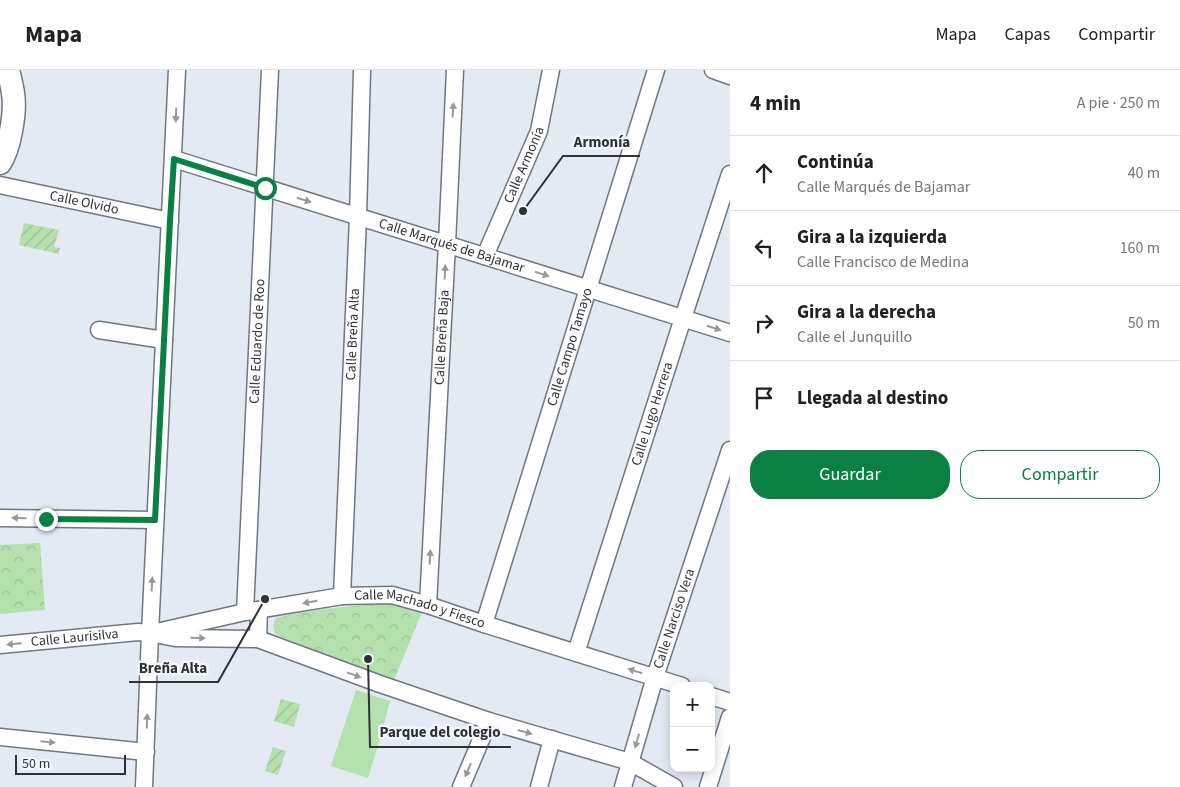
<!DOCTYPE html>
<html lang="es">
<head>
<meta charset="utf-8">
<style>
  body { margin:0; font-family:"Source Sans 3",sans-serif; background:#f6f6f6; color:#202124 }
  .controls { position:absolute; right:15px; bottom:15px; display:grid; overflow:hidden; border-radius:10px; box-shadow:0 2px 12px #0003 }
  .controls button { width:45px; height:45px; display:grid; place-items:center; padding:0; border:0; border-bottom:1px solid #e0e0e0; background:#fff; color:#202124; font:25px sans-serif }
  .scale { position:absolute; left:15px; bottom:12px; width:111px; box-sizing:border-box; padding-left:5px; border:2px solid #2e3135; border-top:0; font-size:14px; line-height:18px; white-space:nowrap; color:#2e3135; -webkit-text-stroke:4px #f3f7fd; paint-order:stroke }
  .stop { position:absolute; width:15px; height:15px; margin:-11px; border:4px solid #0b8043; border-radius:50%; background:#fff }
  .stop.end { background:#0b8043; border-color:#fff; box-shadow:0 1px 5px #0008 }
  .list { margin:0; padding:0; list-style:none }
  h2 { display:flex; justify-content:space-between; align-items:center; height:65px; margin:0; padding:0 20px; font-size:21px }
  h2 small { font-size:16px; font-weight:400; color:#757577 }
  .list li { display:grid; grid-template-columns:32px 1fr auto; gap:15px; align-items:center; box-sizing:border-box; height:75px; padding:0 20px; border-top:1px solid #e0e0e0 }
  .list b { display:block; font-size:19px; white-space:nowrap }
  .list p { margin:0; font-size:16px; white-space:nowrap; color:#757577 }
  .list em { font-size:16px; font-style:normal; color:#757577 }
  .actions { display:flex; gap:10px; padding:15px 20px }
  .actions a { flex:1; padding:11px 0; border:1px solid #0b8043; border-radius:20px; text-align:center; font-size:18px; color:#0b8043 }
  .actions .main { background:#0b8043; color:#fff }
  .icon { flex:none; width:28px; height:28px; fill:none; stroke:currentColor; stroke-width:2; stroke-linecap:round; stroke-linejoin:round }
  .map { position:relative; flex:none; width:730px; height:717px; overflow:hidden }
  header { display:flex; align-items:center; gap:30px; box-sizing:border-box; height:70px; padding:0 25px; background:#fff; border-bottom:1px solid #e0e0e0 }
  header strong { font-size:24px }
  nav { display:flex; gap:28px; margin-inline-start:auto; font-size:18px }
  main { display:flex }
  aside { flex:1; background:#fff }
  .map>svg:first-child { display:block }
</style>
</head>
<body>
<header>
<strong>Mapa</strong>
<nav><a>Mapa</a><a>Capas</a><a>Compartir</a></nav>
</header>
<main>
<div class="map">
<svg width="730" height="717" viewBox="0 0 730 717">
  <defs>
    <pattern id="park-crowns" width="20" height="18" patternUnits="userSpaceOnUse" patternTransform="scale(1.25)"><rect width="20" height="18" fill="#b4e0ad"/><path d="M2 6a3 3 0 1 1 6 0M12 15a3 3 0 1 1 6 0" fill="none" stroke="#9bc195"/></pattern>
    <pattern id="garden-furrows" width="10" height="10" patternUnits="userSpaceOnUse" patternTransform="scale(1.25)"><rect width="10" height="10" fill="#b4e0ad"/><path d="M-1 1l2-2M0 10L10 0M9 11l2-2" fill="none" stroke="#9bc195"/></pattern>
  </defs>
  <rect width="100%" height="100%" fill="#e3eaf4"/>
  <path fill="#b4e0ad" d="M 356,620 L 390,631 L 380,669 L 368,708 L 331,696 Z"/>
  <g fill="url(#park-crowns)">
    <path d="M 40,473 L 45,540 L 0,544 L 0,475 Z"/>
    <path d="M 384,534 L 394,534 L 422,542 L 392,615 L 275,564 L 273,555 L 276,548 C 311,539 348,536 384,534 Z"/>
  </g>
  <g fill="url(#garden-furrows)">
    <path d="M 24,153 L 59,160 L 54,177 L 60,178 L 59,184 L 19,175 Z"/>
    <path d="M 281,629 L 300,634 L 294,657 L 274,651 Z"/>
    <path d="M 273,677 L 286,681 L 278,705 L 265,701 Z"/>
  </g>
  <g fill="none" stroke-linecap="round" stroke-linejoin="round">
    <defs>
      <g id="street">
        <path d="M 713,0 L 730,6"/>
        <path id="s1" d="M 174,89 L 730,263"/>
        <path id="s2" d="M 0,115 L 170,151"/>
        <path id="s3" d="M 485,186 L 539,61 L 551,0"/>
        <path d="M 99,260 L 164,270"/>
        <path d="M 0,448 L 155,450"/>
        <path id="s4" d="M 342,526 L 358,147 L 362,0"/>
        <path id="s5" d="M 428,535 L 447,174 L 455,0"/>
        <path id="s6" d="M 245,542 L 270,0"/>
        <path id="s7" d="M 484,554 L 656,0"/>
        <path id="s8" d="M 161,561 L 245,542 L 342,526 L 392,525 L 428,535 L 484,554 L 682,616"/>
        <path d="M 258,569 L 259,540"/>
        <path id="s9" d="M 0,575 L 138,562 L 150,563 L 175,568 L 258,569 L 380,614 L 489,651 L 630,692 L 674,717"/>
        <path id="s10" d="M 576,583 L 683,248 L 730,104"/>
        <path d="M 711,626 L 730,632"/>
        <path d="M 0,667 L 146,682"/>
        <path d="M 144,717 L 150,563 L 177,0"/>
        <path d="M 461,717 L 489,651"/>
        <path d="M 539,717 L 552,669"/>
        <path id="s11" d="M 623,717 L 655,607 L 730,380"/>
        <path d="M 708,717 L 730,647"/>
      </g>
      <path id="secondary" d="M 0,93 C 10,78 16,41 13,23 C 12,16 10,8 8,0"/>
    </defs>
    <use href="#street" stroke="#707780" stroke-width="19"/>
    <use href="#secondary" stroke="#707780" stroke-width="25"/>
    <use href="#street" stroke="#fff" stroke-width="16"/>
    <use href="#secondary" stroke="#fff" stroke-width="22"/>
  </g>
  <defs><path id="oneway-solid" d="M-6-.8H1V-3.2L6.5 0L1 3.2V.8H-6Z" transform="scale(1.25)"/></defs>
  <g fill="#96989a">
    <use href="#oneway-solid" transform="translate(453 40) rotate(-87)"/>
    <use href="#oneway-solid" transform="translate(176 45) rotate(92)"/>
    <use href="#oneway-solid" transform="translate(304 130) rotate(17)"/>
    <use href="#oneway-solid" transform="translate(445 202) rotate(-87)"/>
    <use href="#oneway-solid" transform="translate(542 204) rotate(18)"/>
    <use href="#oneway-solid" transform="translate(714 258) rotate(17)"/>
    <use href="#oneway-solid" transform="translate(19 448) rotate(-179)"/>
    <use href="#oneway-solid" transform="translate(430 487) rotate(-87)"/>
    <use href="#oneway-solid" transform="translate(152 514) rotate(-87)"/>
    <use href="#oneway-solid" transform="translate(310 532) rotate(170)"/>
    <use href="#oneway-solid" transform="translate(198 568) rotate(1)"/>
    <use href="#oneway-solid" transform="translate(14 574) rotate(175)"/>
    <use href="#oneway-solid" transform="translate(635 601) rotate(-163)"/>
    <use href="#oneway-solid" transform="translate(354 605) rotate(20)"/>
    <use href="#oneway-solid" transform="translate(147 651) rotate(-88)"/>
    <use href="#oneway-solid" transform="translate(525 662) rotate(16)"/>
    <use href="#oneway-solid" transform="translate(637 671) rotate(106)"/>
    <use href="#oneway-solid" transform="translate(48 672) rotate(6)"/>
    <use href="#oneway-solid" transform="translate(468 700) rotate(113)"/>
  </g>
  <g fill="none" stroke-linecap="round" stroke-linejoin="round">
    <path stroke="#0b8043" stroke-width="6" d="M 46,449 L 155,450 L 170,151 L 174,89 L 265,118"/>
  </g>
  <g text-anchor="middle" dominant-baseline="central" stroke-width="5" stroke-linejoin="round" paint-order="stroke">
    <g font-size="14" fill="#2e3135" stroke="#f3f7fd">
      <text stroke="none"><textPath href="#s3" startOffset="99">Calle Armonía</textPath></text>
      <text stroke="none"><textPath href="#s2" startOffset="86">Calle Olvido</textPath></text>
      <text stroke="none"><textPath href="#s1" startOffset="291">Calle Marqués de Bajamar</textPath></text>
      <text stroke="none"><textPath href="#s4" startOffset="262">Calle Breña Alta</textPath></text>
      <text stroke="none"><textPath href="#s5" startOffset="268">Calle Breña Baja</textPath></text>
      <text stroke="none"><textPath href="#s6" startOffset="271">Calle Eduardo de Roo</textPath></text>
      <text stroke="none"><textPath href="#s7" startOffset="290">Calle Campo Tamayo</textPath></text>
      <text stroke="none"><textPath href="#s10" startOffset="251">Calle Lugo Herrera</textPath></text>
      <text stroke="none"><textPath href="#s8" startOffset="264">Calle Machado y Fiesco</textPath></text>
      <text stroke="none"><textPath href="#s11" startOffset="176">Calle Narciso Vera</textPath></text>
      <text stroke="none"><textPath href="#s9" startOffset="75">Calle Laurisilva</textPath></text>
    </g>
  </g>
  <path fill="none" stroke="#2e3135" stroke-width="2" d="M523 141L563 86H640M265 529L218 612H129M368 589L370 677H511"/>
  <g fill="#2e3135" stroke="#f3f7fd" stroke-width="2">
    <circle cx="523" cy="141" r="5"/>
    <circle cx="265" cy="529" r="5"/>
    <circle cx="368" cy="589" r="5"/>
  </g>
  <g font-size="15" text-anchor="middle" font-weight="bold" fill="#2e3135" stroke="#f3f7fd" stroke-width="5" stroke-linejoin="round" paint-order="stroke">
    <text x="602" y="77">Armonía</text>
    <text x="173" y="603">Breña Alta</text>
    <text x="440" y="667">Parque del colegio</text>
  </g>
</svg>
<div class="controls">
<button>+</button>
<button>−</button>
</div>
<div class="scale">50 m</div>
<div class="stop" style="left:265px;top:118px"></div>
<div class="stop end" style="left:46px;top:449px"></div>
</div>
<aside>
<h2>4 min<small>A pie · 250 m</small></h2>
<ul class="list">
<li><svg class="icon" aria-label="ahead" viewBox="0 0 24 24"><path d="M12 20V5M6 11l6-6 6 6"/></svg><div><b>Continúa</b><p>Calle Marqués de Bajamar</p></div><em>40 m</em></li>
<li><svg class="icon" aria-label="left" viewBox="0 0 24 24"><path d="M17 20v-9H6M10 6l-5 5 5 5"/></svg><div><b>Gira a la izquierda</b><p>Calle Francisco de Medina</p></div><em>160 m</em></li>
<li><svg class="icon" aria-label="right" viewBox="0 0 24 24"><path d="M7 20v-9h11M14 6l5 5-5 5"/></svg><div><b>Gira a la derecha</b><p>Calle el Junquillo</p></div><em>50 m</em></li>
<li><svg class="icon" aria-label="arrive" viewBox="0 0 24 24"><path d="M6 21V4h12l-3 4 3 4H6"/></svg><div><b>Llegada al destino</b></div></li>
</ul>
<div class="actions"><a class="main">Guardar</a><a>Compartir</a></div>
</aside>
</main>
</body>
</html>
